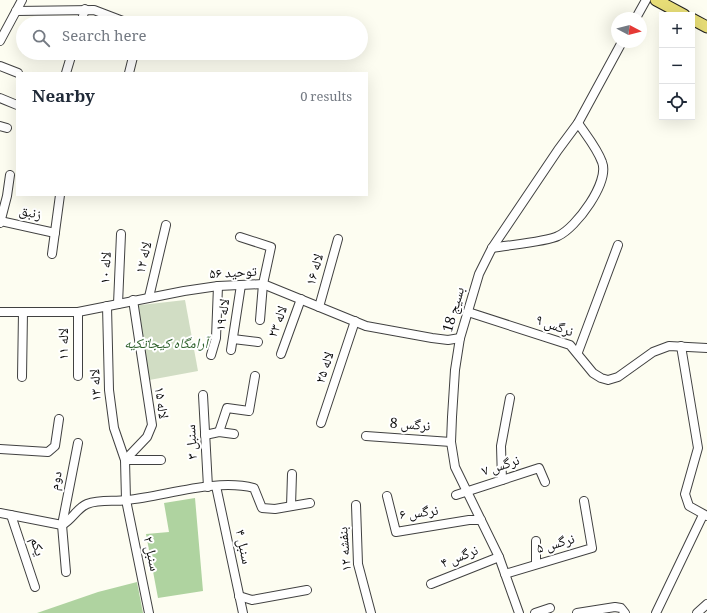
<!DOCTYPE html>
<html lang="en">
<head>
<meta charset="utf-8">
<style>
  body { margin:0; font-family:Georgia,"Noto Naskh Arabic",serif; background:#f6f6f7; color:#1f2937 }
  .controls { position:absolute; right:12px; top:12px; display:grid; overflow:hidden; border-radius:0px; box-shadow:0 4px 16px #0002 }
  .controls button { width:36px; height:36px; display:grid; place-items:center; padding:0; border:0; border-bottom:1px solid #e0e1e3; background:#fff; color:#1f2937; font:20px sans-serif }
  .compass { position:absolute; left:611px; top:12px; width:36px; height:36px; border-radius:50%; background:#fff; box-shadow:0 4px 16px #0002; rotate:97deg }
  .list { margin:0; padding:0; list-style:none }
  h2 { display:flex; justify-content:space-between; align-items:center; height:52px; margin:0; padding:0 16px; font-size:17px }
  h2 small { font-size:13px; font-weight:400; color:#747a83 }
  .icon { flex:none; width:22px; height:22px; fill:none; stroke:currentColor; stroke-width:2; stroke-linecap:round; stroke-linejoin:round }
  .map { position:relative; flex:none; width:707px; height:613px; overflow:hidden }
  .search { position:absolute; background:#fff; box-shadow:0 4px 16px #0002; left:16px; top:16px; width:352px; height:44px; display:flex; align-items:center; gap:10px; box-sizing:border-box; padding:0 14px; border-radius:22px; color:#747a83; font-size:15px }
  .panel { position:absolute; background:#fff; box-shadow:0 4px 16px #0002; left:16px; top:72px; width:352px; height:124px; border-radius:0px }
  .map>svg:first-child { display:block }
</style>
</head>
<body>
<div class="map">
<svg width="707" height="613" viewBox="0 0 707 613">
  <rect width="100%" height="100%" fill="#fdfdf1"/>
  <g fill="#afd3a0">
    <path d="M 195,498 L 203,591 L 158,598 L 146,534 L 169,532 L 164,503 Z"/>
    <path d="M 137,582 L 143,613 L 37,613 L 98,592 Z"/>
  </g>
  <path fill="#d1ddc4" d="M 185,300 L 198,371 L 144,381 L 132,306 Z"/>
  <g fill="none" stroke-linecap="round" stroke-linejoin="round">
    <defs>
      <g id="minor">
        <path d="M 16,11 L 94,10 L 128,23"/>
        <path d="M 636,18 L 646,0"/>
        <path d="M 81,23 L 85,9"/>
        <path d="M 0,41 L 22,0"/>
        <path d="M 0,66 L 18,73"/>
        <path d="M 66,73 L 72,53"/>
        <path d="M 129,73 L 134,53"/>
        <path d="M 0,98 L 17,105"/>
        <path d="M 0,126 L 7,128"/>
        <path d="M 0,221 L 55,233"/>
        <path d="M 0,223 L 7,196 L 10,175"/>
        <path d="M 240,237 L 271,247 L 263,284 L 260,320"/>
        <path d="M 492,248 C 508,245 546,242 558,236 C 576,228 610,182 602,162 C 597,148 586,135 578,123"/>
        <path d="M 52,254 L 60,195"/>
        <path d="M 149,297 L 166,225"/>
        <path d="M 133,300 L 152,425 L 147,437 L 125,460 L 126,500 L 149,613"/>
        <path d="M 118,304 L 121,234"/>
        <path d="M 107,306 L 109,390 L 114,428 L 125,460 L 161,460"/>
        <path d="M 319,307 L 338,239"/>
        <path d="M 0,312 L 78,312 L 184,291 L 218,286 L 263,284 L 366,326 L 432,338 L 448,340 L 460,338"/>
        <path d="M 468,312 L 570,345 L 593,373 L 601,378 L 608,380 L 618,377 L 653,352 L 669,346 L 707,348"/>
        <path d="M 233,339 L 258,342"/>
        <path d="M 681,346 L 698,448 L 685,494 L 689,506 L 707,516"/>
        <path d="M 231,350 L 241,285"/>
        <path d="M 578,352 L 618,245"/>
        <path d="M 281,354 L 301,299"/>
        <path d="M 211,355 L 216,338 L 218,286"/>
        <path d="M 78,376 L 78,312"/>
        <path d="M 22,377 L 23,312"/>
        <path d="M 203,395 L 208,487"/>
        <path d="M 321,423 L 355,321"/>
        <path d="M 219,432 L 227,408 L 249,411 L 255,376"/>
        <path d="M 205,435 L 219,432 L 234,434"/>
        <path d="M 366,436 L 451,442"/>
        <path d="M 0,449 L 48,452 L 55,446 L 59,419"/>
        <path d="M 502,480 L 501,446 L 510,398"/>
        <path d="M 216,486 L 243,613"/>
        <path d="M 456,495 L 539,468 L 545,482"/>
        <path d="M 387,496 L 396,532 L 469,520 L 481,520"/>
        <path d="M 356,505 L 358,564 L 371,613"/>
        <path d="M 291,506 L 292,474"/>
        <path d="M 0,513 L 62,525"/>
        <path d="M 11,515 L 35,587"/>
        <path d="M 62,525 C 72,520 77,508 87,504 C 100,499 114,502 127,500 C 166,496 216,478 254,488 L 262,508 L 275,509 L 310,503"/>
        <path d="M 536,564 L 536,541"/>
        <path d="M 66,572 L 62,525 L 78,443"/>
        <path d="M 505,574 L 592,548 L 584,501"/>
        <path d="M 431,584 L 499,557"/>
        <path d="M 239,596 L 252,600 L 307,590"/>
        <path d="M 519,613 L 499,557 L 455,467 L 451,442 L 452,417 L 455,370 L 460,338 L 479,274 L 492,248 L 558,150 L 578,123 L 622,42"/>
        <path d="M 535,613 L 550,608"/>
        <path d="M 577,613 L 615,607 L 621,608 L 625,613"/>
        <path d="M 656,613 L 703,515"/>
        <path d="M 697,613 L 707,604"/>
      </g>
      <g id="major">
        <path d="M 656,0 L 684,15"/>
        <path d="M 692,19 L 707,27"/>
      </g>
    </defs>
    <use href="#minor" stroke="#414141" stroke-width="10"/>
    <use href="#major" stroke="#1f1f1f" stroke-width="13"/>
    <use href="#minor" stroke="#fff" stroke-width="8"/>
    <use href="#major" stroke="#e7dd77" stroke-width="11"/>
  </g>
  <g text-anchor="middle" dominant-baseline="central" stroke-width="4" stroke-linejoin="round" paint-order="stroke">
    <g font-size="14" fill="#0e0e0e" stroke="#fff">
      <text transform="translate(30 214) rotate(12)">زنبق</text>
      <text transform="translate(145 258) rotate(-77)">لاله ۱۲</text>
      <text transform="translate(107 268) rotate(-87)">لاله ۱۰</text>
      <text transform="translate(316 270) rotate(-74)">لاله ۱۶</text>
      <text transform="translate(233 274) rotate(-3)">توحید ۵۶</text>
      <text transform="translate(455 310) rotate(-74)">بسیج 18</text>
      <text transform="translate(224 315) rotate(-81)">لاله ۱۹</text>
      <text transform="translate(279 322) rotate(-70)">لاله ۲۳</text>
      <text transform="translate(554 327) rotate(20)">نرگس ۹</text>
      <text transform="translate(65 344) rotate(-90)">لاله ۱۱</text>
      <text transform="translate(326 368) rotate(-72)">لاله ۲۵</text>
      <text transform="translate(97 385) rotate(-93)">لاله ۱۳</text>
      <text transform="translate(160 403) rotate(82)">لاله ۱۵</text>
      <text transform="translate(410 426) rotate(4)">نرگس 8</text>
      <text transform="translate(193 442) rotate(-93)">سنبل ۳</text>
      <text transform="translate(501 467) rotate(-18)">نرگس ۷</text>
      <text transform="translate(57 481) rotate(-79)">دوم</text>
      <text transform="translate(419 514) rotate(-7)">نرگس ۶</text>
      <text transform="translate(556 545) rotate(-16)">نرگس ۵</text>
      <text transform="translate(36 547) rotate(72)">یکم</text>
      <text transform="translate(242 547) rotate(78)">سنبل ۴</text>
      <text transform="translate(346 549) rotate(-95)">بنفشه ۱۲</text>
      <text transform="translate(150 554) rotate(78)">سنبل ۲</text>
      <text transform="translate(460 558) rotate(-22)">نرگس ۴</text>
    </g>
    <g font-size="14" font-style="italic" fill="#2a5e27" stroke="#fff">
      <text x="166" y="345">آرامگاه کیجاتکیه</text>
    </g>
  </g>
</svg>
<div class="controls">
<button>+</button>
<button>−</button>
<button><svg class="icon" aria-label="locate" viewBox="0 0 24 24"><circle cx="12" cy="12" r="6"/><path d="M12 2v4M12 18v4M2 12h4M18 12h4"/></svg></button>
</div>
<svg class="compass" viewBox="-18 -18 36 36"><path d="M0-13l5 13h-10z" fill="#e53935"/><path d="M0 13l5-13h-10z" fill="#747a83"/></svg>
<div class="search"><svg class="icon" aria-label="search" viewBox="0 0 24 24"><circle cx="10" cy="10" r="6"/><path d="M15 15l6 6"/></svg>Search here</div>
<section class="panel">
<h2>Nearby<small>0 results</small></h2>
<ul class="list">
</ul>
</section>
</div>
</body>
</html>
